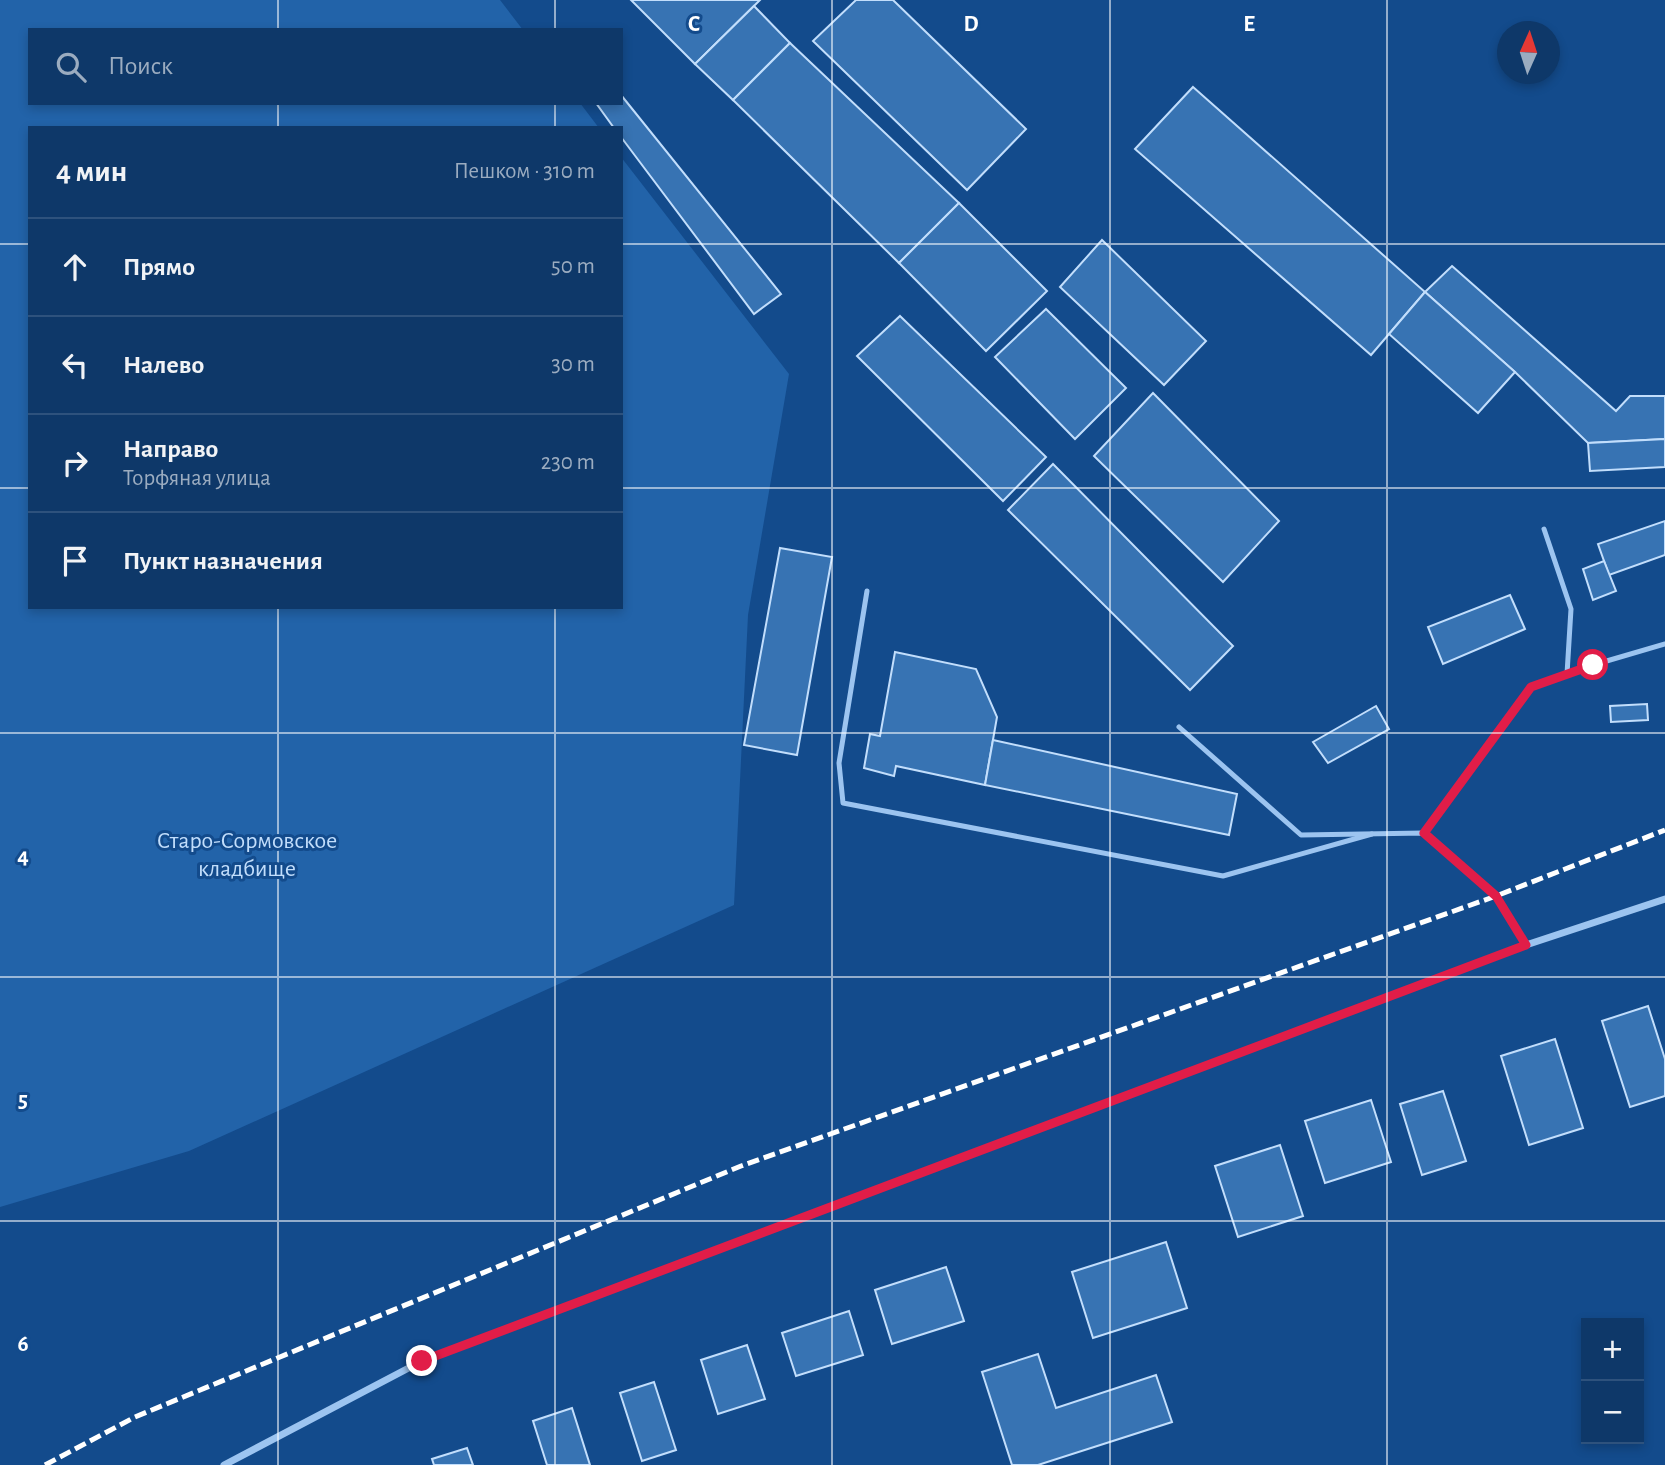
<!DOCTYPE html>
<html lang="ru">
<head>
<meta charset="utf-8">
<style>
  body { margin:0; font-family:"Alegreya Sans",sans-serif; background:#173f6f; color:#f1f3f6 }
  .controls { position:absolute; right:21px; bottom:21px; display:grid; overflow:hidden; border-radius:0px; box-shadow:0 4px 10px #0003 }
  .controls button { width:63px; height:63px; display:grid; place-items:center; padding:0; border:0; border-bottom:2px solid #2e527d; background:#0e3869; color:#f1f3f6; font:35px sans-serif }
  .compass { position:absolute; left:1497px; top:21px; width:63px; height:63px; border-radius:50%; background:#0e3869; box-shadow:0 4px 10px #0003; rotate:3deg }
  .stop { position:absolute; width:21px; height:21px; margin:-16px; border:5px solid #e11d48; border-radius:50%; background:#fff }
  .stop.end { background:#e11d48; border-color:#fff; box-shadow:0 2px 7px #0008 }
  .list { margin:0; padding:0; list-style:none }
  h2 { display:flex; justify-content:space-between; align-items:center; height:91px; margin:0; padding:0 28px; font-size:30px }
  h2 small { font-size:23px; font-weight:400; color:#9bacc0 }
  .list li { display:grid; grid-template-columns:46px 1fr auto; gap:21px; align-items:center; box-sizing:border-box; height:98px; padding:0 28px; border-top:2px solid #2e527d }
  .list b { display:block; font-size:26px; white-space:nowrap }
  .list p { margin:0; font-size:23px; white-space:nowrap; color:#9bacc0 }
  .list em { font-size:23px; font-style:normal; color:#9bacc0 }
  .icon { flex:none; width:38px; height:38px; fill:none; stroke:currentColor; stroke-width:2; stroke-linecap:round; stroke-linejoin:round }
  .map { position:relative; flex:none; width:1665px; height:1465px; overflow:hidden }
  .search { position:absolute; background:#0e3869; box-shadow:0 4px 10px #0003; left:28px; top:28px; width:595px; height:77px; display:flex; align-items:center; gap:18px; box-sizing:border-box; padding:0 24px; border-radius:0px; color:#9bacc0; font-size:26px }
  .panel { position:absolute; background:#0e3869; box-shadow:0 4px 10px #0003; left:28px; top:126px; width:595px; height:483px; border-radius:0px }
  .map>svg:first-child { display:block }
</style>
</head>
<body>
<div class="map">
<svg width="1665" height="1465" viewBox="0 0 1665 1465">
  <rect width="100%" height="100%" fill="#134b8c"/>
  <path fill="#2263a9" d="M 0,0 L 500,0 L 523,30 L 30,30 L 30,103 L 580,103 L 599,128 L 30,128 L 30,607 L 621,607 L 621,157 L 789,374 L 748,615 L 734,905 L 189,1151 L 0,1207 Z"/>
  <g fill="#3773b3" stroke="#c2defc" stroke-width="2">
    <path d="M 631,0 L 760,0 L 695,64 Z"/>
    <path d="M 856,0 L 893,0 L 1026,129 L 967,190 L 813,41 Z"/>
    <path d="M 754,6 L 790,43 L 733,100 L 695,64 Z"/>
    <path d="M 790,43 L 959,203 L 899,263 L 733,100 Z"/>
    <path d="M 1193,87 L 1425,292 L 1371,355 L 1135,149 Z"/>
    <path d="M 621,95 L 781,294 L 754,314 L 621,137 L 621,128 L 614,128 L 596,103 L 621,103 Z"/>
    <path d="M 959,203 L 1047,291 L 986,351 L 899,263 Z"/>
    <path d="M 1102,240 L 1206,341 L 1164,385 L 1060,287 Z"/>
    <path d="M 1452,266 L 1616,411 L 1630,396 L 1665,396 L 1665,439 L 1588,443 L 1515,372 L 1425,292 Z"/>
    <path d="M 1425,292 L 1515,372 L 1478,413 L 1389,334 Z"/>
    <path d="M 1046,309 L 1126,388 L 1075,439 L 995,357 Z"/>
    <path d="M 900,316 L 1046,457 L 1003,501 L 857,356 Z"/>
    <path d="M 1153,393 L 1279,521 L 1223,582 L 1094,456 Z"/>
    <path d="M 1665,439 L 1665,467 L 1590,471 L 1588,443 Z"/>
    <path d="M 1053,464 L 1233,646 L 1190,690 L 1008,510 Z"/>
    <path d="M 1665,521 L 1665,555 L 1609,575 L 1598,544 Z"/>
    <path d="M 780,548 L 832,557 L 797,755 L 744,745 Z"/>
    <path d="M 1604,561 L 1616,591 L 1593,600 L 1583,569 Z"/>
    <path d="M 1510,595 L 1525,629 L 1443,664 L 1428,627 Z"/>
    <path d="M 895,652 L 976,669 L 997,717 L 985,785 L 896,766 L 894,776 L 864,768 L 870,734 L 880,736 Z"/>
    <path d="M 1647,704 L 1648,720 L 1611,722 L 1610,706 Z"/>
    <path d="M 1376,706 L 1389,729 L 1328,763 L 1313,742 Z"/>
    <path d="M 993,740 L 1237,794 L 1229,835 L 985,785 Z"/>
    <path d="M 1648,1006 L 1665,1059 L 1665,1096 L 1630,1107 L 1602,1021 Z"/>
    <path d="M 1555,1039 L 1583,1128 L 1529,1145 L 1501,1056 Z"/>
    <path d="M 1443,1091 L 1466,1161 L 1422,1175 L 1400,1104 Z"/>
    <path d="M 1371,1100 L 1391,1162 L 1325,1183 L 1305,1121 Z"/>
    <path d="M 1280,1145 L 1303,1216 L 1238,1237 L 1215,1166 Z"/>
    <path d="M 1166,1242 L 1187,1308 L 1093,1338 L 1072,1272 Z"/>
    <path d="M 946,1267 L 964,1321 L 892,1344 L 875,1290 Z"/>
    <path d="M 849,1311 L 863,1355 L 796,1376 L 782,1333 Z"/>
    <path d="M 747,1345 L 765,1399 L 718,1414 L 701,1360 Z"/>
    <path d="M 1038,1354 L 1056,1408 L 1156,1375 L 1172,1422 L 1038,1465 L 1012,1465 L 982,1372 Z"/>
    <path d="M 654,1382 L 676,1450 L 642,1461 L 620,1393 Z"/>
    <path d="M 572,1408 L 590,1465 L 547,1465 L 533,1421 Z"/>
    <path d="M 467,1448 L 473,1465 L 434,1465 L 432,1459 Z"/>
  </g>
  <g fill="none" stroke-linecap="round" stroke-linejoin="round">
    <g stroke="#9cc4f0" stroke-width="5">
      <path d="M 1544,529 L 1571,609 L 1567,674"/>
      <path d="M 867,591 L 839,763 L 843,803 L 1223,876 L 1372,834"/>
      <path d="M 1179,727 L 1301,835 L 1424,833 L 1496,896 L 1526,945"/>
      <path d="M 1424,833 L 1531,687 L 1593,665 L 1665,644"/>
    </g>
    <path stroke="#9cc4f0" stroke-width="7" d="M 224,1465 L 422,1361 L 1526,945 L 1665,899"/>
    <path stroke="#fff" stroke-width="5" stroke-dasharray="12 5" stroke-linecap="butt" d="M 45,1465 L 135,1417 L 741,1166 L 1496,896 L 1665,830"/>
  </g>
  <g fill="none" stroke-linecap="round" stroke-linejoin="round">
    <path stroke="#e11d48" stroke-width="9" d="M 422,1361 L 1526,945 L 1496,896 L 1424,833 L 1531,687 L 1593,665"/>
  </g>
  <path fill="none" stroke="#fff" stroke-width="2" stroke-opacity="0.55" d="M 278,0 L 278,30M 555,0 L 555,30M 832,0 L 832,1465M 1110,0 L 1110,1465M 1387,0 L 1387,1465M 278,103 L 278,128M 555,103 L 555,128M 0,244 L 30,244M 621,244 L 1665,244M 0,488 L 30,488M 621,488 L 1665,488M 278,607 L 278,1465M 555,607 L 555,1465M 0,733 L 1665,733M 0,977 L 1665,977M 0,1221 L 1665,1221"/>
  <g text-anchor="middle" dominant-baseline="central" stroke-width="6" stroke-linejoin="round" paint-order="stroke">
    <g font-size="24" fill="#c2defc" stroke="#134b8c">
      <text x="247" y="841">Старо-Сормовское<tspan x="247" dy="28">кладбище</tspan></text>
    </g>
  </g>
  <g font-size="23" text-anchor="middle" font-weight="bold" fill="#fff" stroke="#134b8c" stroke-width="6" stroke-linejoin="round" paint-order="stroke">
    <text x="694" y="31">C</text>
    <text x="971" y="31">D</text>
    <text x="1249" y="31">E</text>
    <text x="23" y="863">4</text>
    <text x="23" y="1107">5</text>
    <text x="23" y="1351">6</text>
  </g>
</svg>
<div class="controls">
<button>+</button>
<button>−</button>
</div>
<svg class="compass" viewBox="-18 -18 36 36"><path d="M0-13l5 13h-10z" fill="#e53935"/><path d="M0 13l5-13h-10z" fill="#9bacc0"/></svg>
<div class="stop" style="left:1593px;top:665px"></div>
<div class="stop end" style="left:422px;top:1361px"></div>
<div class="search"><svg class="icon" aria-label="search" viewBox="0 0 24 24"><circle cx="10" cy="10" r="6"/><path d="M15 15l6 6"/></svg>Поиск</div>
<section class="panel">
<h2>4 мин<small>Пешком · 310 m</small></h2>
<ul class="list">
<li><svg class="icon" aria-label="ahead" viewBox="0 0 24 24"><path d="M12 20V5M6 11l6-6 6 6"/></svg><div><b>Прямо</b></div><em>50 m</em></li>
<li><svg class="icon" aria-label="left" viewBox="0 0 24 24"><path d="M17 20v-9H6M10 6l-5 5 5 5"/></svg><div><b>Налево</b></div><em>30 m</em></li>
<li><svg class="icon" aria-label="right" viewBox="0 0 24 24"><path d="M7 20v-9h11M14 6l5 5-5 5"/></svg><div><b>Направо</b><p>Торфяная улица</p></div><em>230 m</em></li>
<li><svg class="icon" aria-label="arrive" viewBox="0 0 24 24"><path d="M6 21V4h12l-3 4 3 4H6"/></svg><div><b>Пункт назначения</b></div></li>
</ul>
</section>
</div>
</body>
</html>
